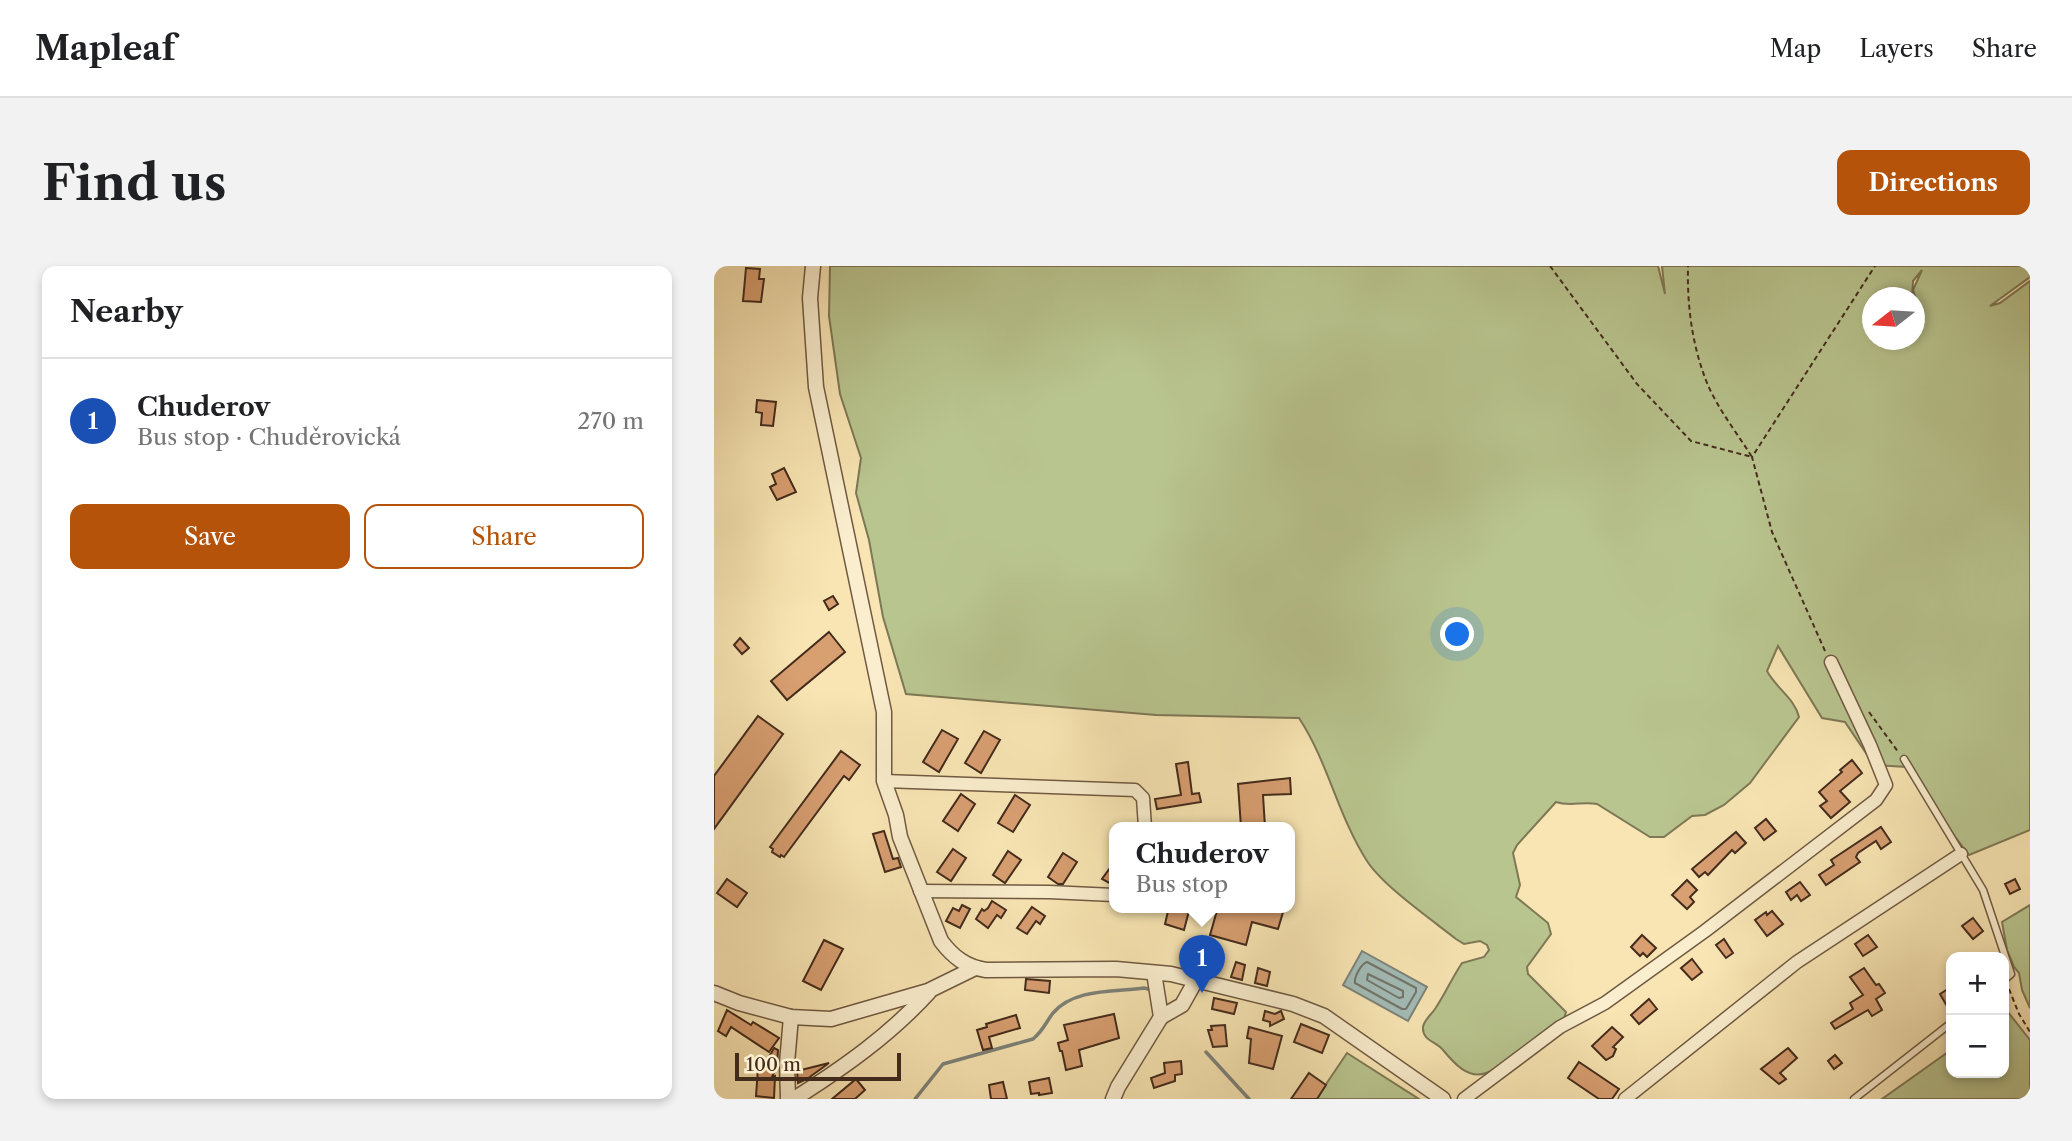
<!DOCTYPE html>
<html lang="en">
<head>
<meta charset="utf-8">
<style>
  body { margin:0; font-family:"Libre Caslon Text",serif; background:#f2f2f2; color:#202124 }
  .controls { position:absolute; right:21px; bottom:21px; display:grid; overflow:hidden; border-radius:14px; box-shadow:0 4px 10px #0003 }
  .controls button { width:63px; height:63px; display:grid; place-items:center; padding:0; border:0; border-bottom:2px solid #e0e0e0; background:#fff; color:#202124; font:35px sans-serif }
  .compass { position:absolute; left:1148px; top:21px; width:63px; height:63px; border-radius:50%; background:#fff; box-shadow:0 4px 10px #0003; rotate:253deg }
  .scale { position:absolute; left:21px; bottom:18px; width:166px; box-sizing:border-box; padding-left:7px; border:4px solid #432b1c; border-top:0; font-size:19px; line-height:24px; white-space:nowrap; color:#432b1c; -webkit-text-stroke:5px #faeece; paint-order:stroke }
  .you { position:absolute; left:744px; top:369px; width:24px; height:24px; margin:-18px; border:5px solid #fff; border-radius:50%; background:#1a73e8; box-shadow:0 0 0 10px #1a73e833 }
  .badge { display:grid; place-items:center; width:46px; height:46px; border-radius:50%; background:#b45309; color:#fff; font-size:23px; font-weight:700 }
  .pin { position:absolute; translate:-50% -58px; filter:drop-shadow(0 2px 4px #0008) }
  .pin::after { content:''; position:absolute; top:37px; width:24px; height:21px; background:inherit; clip-path:polygon(0 0,100% 0,50% 100%) }
  .popup { position:absolute; left:395px; top:556px; width:186px; height:91px; box-sizing:border-box; display:grid; place-content:center; border-radius:14px; background:#fff; filter:drop-shadow(0 2px 5px #0005); font-size:23px; white-space:nowrap; color:#757577 }
  .popup b { font-size:26px; color:#202124 }
  .popup::after { content:''; position:absolute; left:50%; top:100%; margin-left:-14px; border:14px solid transparent; border-top-color:#fff }
  .list { margin:0; padding:0; list-style:none }
  h2 { display:flex; justify-content:space-between; align-items:center; height:91px; margin:0; padding:0 28px; font-size:30px }
  h2 small { font-size:23px; font-weight:400; color:#757577 }
  .list li { display:grid; grid-template-columns:46px 1fr auto; gap:21px; align-items:center; box-sizing:border-box; height:126px; padding:0 28px; border-top:2px solid #e0e0e0 }
  .list b { display:block; font-size:26px; white-space:nowrap }
  .list p { margin:0; font-size:23px; white-space:nowrap; color:#757577 }
  .list em { font-size:23px; font-style:normal; color:#757577 }
  .actions { display:flex; gap:14px; padding:21px 28px }
  .actions a { flex:1; padding:16px 0; border:2px solid #b45309; border-radius:14px; text-align:center; font-size:24px; color:#b45309 }
  .actions .main { background:#b45309; color:#fff }
  .map { position:relative; flex:none; width:1316px; height:833px; overflow:hidden; border-radius:14px }
  header { display:flex; align-items:center; gap:42px; box-sizing:border-box; height:98px; padding:0 35px; background:#fff; border-bottom:2px solid #e0e0e0 }
  header strong { font-size:33px }
  nav { display:flex; gap:38px; margin-inline-start:auto; font-size:24px }
  .intro { display:flex; align-items:center; justify-content:space-between; box-sizing:border-box; height:168px; padding:0 42px }
  h1 { margin:0; font-size:49px }
  .button { padding:18px 32px; border-radius:14px; background:#b45309; color:#fff; font-size:24px; font-weight:700 }
  main { display:flex; gap:42px; padding:0 42px }
  aside { flex:1; background:#fff; border-radius:14px; box-shadow:0 4px 10px #0003 }
  .map>svg:first-child { display:block }
</style>
</head>
<body>
<header>
<strong>Mapleaf</strong>
<nav><a>Map</a><a>Layers</a><a>Share</a></nav>
</header>
<div class="intro"><h1>Find us</h1><a class="button">Directions</a></div>
<main>
<aside>
<h2>Nearby<small></small></h2>
<ul class="list">
<li><span class="badge" style="background:#1a4fb4">1</span><div><b>Chuderov</b><p>Bus stop · Chuděrovická</p></div><em>270 m</em></li>
</ul>
<div class="actions"><a class="main">Save</a><a>Share</a></div>
</aside>
<div class="map">
<svg width="1316" height="833" viewBox="0 0 1316 833">
  <rect width="100%" height="100%" fill="#f8e5b3"/>
  <filter id="stains"><feTurbulence type="fractalNoise" baseFrequency=".00286" numOctaves="4"/><feColorMatrix values="0 0 0 0 .2 0 0 0 0 .09 0 0 0 0 .02 0 0 0 .5 -.17"/></filter>
  <radialGradient id="worn" r=".72"><stop offset=".6" stop-color="#630" stop-opacity="0"/><stop offset="1" stop-color="#630" stop-opacity=".3"/></radialGradient>
  <g fill="#b9c58f" stroke="#7e7856" stroke-width="2" fill-rule="evenodd">
    <path d="M 116,0 L 944,0 L 951,28 L 948,0 L 1316,0 L 1316,11 L 1276,40 L 1286,37 L 1316,15 L 1316,564 L 1255,589 L 1207,526 L 1193,501 L 1160,499 L 1131,456 L 1108,452 L 1064,380 L 1053,405 C 1062,422 1081,433 1085,451 L 1036,517 L 1010,539 L 991,549 L 978,550 L 950,571 L 936,571 L 883,538 C 869,535 856,541 842,536 L 803,579 L 799,587 L 806,619 L 802,631 L 834,657 L 837,668 L 813,701 L 814,708 L 852,746 L 849,757 C 825,774 800,798 772,807 C 754,814 739,796 729,784 C 722,775 708,775 709,761 C 710,754 717,749 721,743 C 731,728 738,712 748,697 L 770,691 L 775,684 L 773,679 L 766,675 L 750,678 L 742,673 C 718,654 669,620 653,595 C 624,550 614,496 585,452 L 442,449 L 192,428 L 169,351 L 155,274 L 142,227 L 147,192 L 126,128 L 115,50 ZM 1208,4 L 1199,24 L 1204,40 L 1201,40 L 1200,74 L 1158,74 L 1158,32 L 1198,31 L 1199,15 Z"/>
    <path d="M 1316,639 L 1316,742 L 1308,724 L 1305,707 L 1300,701 L 1293,684 L 1288,656 Z"/>
    <path d="M 1290,741 L 1316,774 L 1316,833 L 1168,833 L 1237,784 L 1237,807 L 1290,807 Z"/>
    <path d="M 633,787 L 705,833 L 602,833 Z"/>
  </g>
  <path fill="#a2bcb7" stroke="#7c8279" stroke-width="2" d="M 648,685 L 713,721 L 694,755 L 629,719 Z"/>
  <g fill="none" stroke-linecap="round" stroke-linejoin="round">
    <g stroke="#72746a" stroke-width="2">
      <path d="M 653,696 L 702,722 L 702,726 L 692,743 L 688,743 L 641,717 C 640,711 647,698 653,696 Z"/>
      <path d="M 654,708 L 689,725 L 689,731 L 685,732 L 653,714 Z"/>
    </g>
    <g stroke="#7c8279" stroke-width="3.5">
      <path d="M 492,786 L 535,833"/>
      <path d="M 201,833 L 229,798 L 319,773 C 329,765 332,756 339,747 C 360,722 401,726 430,722 L 438,724"/>
    </g>
  </g>
  <g fill="#d89f71" stroke="#432b1c" stroke-width="2">
    <path d="M 32,2 L 46,3 L 45,13 L 50,13 L 47,36 L 29,35 Z"/>
    <path d="M 43,134 L 62,136 L 59,160 L 47,159 L 48,147 L 42,146 Z"/>
    <path d="M 70,202 L 82,226 L 63,234 L 56,221 L 62,218 L 58,208 Z"/>
    <path d="M 119,330 L 124,338 L 115,344 L 110,335 Z"/>
    <path d="M 115,366 L 131,386 L 73,434 L 57,415 Z"/>
    <path d="M 26,372 L 35,382 L 28,388 L 20,379 Z"/>
    <path d="M 44,450 L 69,468 L 0,563 L 0,510 Z"/>
    <path d="M 228,464 L 244,473 L 225,506 L 209,496 Z"/>
    <path d="M 270,465 L 286,474 L 267,507 L 251,497 Z"/>
    <path d="M 127,485 L 146,499 L 135,514 L 130,510 L 70,591 L 67,589 L 66,591 L 58,586 L 59,583 L 56,581 Z"/>
    <path d="M 1138,494 L 1148,507 L 1126,525 L 1136,536 L 1117,552 L 1106,540 L 1113,535 L 1105,526 L 1128,506 L 1126,504 Z"/>
    <path d="M 474,496 L 478,528 L 485,527 L 487,536 L 443,543 L 441,533 L 467,529 L 462,498 Z"/>
    <path d="M 576,512 L 577,528 L 549,529 L 551,561 L 527,561 L 524,518 Z"/>
    <path d="M 247,528 L 261,538 L 244,565 L 229,555 Z"/>
    <path d="M 301,529 L 316,539 L 299,566 L 284,557 Z"/>
    <path d="M 1052,553 L 1062,565 L 1050,574 L 1041,562 Z"/>
    <path d="M 1167,561 L 1177,576 L 1167,583 L 1162,575 L 1144,587 L 1142,591 L 1146,596 L 1112,619 L 1105,609 L 1120,599 L 1117,594 Z"/>
    <path d="M 170,565 L 179,593 L 184,592 L 187,601 L 171,606 L 159,568 Z"/>
    <path d="M 1022,566 L 1032,577 L 1021,587 L 1018,584 L 994,609 L 991,606 L 985,611 L 978,603 Z"/>
    <path d="M 239,583 L 252,592 L 237,615 L 223,606 Z"/>
    <path d="M 294,585 L 307,594 L 291,617 L 279,609 Z"/>
    <path d="M 349,587 L 363,596 L 349,618 L 344,618 L 334,611 Z"/>
    <path d="M 401,595 L 401,620 L 388,613 Z"/>
    <path d="M 13,613 L 33,627 L 23,641 L 3,627 Z"/>
    <path d="M 1301,613 L 1306,623 L 1296,628 L 1291,618 Z"/>
    <path d="M 973,614 L 983,624 L 976,631 L 980,636 L 973,643 L 958,629 Z"/>
    <path d="M 1086,616 L 1096,629 L 1087,635 L 1083,629 L 1077,634 L 1072,626 Z"/>
    <path d="M 278,635 L 292,644 L 287,652 L 283,649 L 274,662 L 262,653 L 268,643 L 270,645 L 274,642 Z"/>
    <path d="M 248,639 L 256,643 L 246,662 L 232,655 L 239,642 L 245,645 Z"/>
    <path d="M 318,641 L 331,650 L 326,658 L 322,655 L 313,668 L 303,662 Z"/>
    <path d="M 455,641 L 476,641 L 470,664 L 451,658 Z"/>
    <path d="M 504,641 L 564,641 L 570,643 L 564,663 L 538,656 L 532,679 L 496,669 Z"/>
    <path d="M 1058,645 L 1069,658 L 1053,670 L 1041,654 L 1052,646 L 1053,649 Z"/>
    <path d="M 1259,652 L 1269,665 L 1259,673 L 1248,660 Z"/>
    <path d="M 928,669 L 942,682 L 933,691 L 929,687 L 926,690 L 917,681 Z"/>
    <path d="M 1154,669 L 1163,681 L 1149,690 L 1141,678 Z"/>
    <path d="M 1010,673 L 1019,687 L 1012,692 L 1002,679 Z"/>
    <path d="M 110,674 L 129,683 L 107,724 L 89,715 Z"/>
    <path d="M 978,693 L 988,706 L 978,714 L 967,702 Z"/>
    <path d="M 522,696 L 531,699 L 528,714 L 517,711 Z"/>
    <path d="M 544,702 L 556,706 L 553,720 L 541,717 Z"/>
    <path d="M 1150,702 L 1162,719 L 1165,718 L 1171,727 L 1162,733 L 1168,744 L 1158,750 L 1154,744 L 1121,763 L 1117,757 L 1139,743 L 1136,737 L 1149,729 L 1136,711 Z"/>
    <path d="M 312,713 L 336,715 L 335,727 L 311,724 Z"/>
    <path d="M 1237,721 L 1237,747 L 1226,728 Z"/>
    <path d="M 500,732 L 523,737 L 520,748 L 498,743 Z"/>
    <path d="M 935,733 L 943,743 L 925,758 L 917,749 Z"/>
    <path d="M 13,744 L 37,759 L 39,756 L 65,772 L 55,786 L 17,761 L 12,770 L 4,765 Z"/>
    <path d="M 551,745 L 561,748 L 567,745 L 570,753 L 556,760 L 556,756 L 549,754 Z"/>
    <path d="M 400,748 L 405,772 L 365,784 L 368,800 L 352,804 L 348,785 L 346,785 L 344,777 L 354,774 L 350,759 Z"/>
    <path d="M 302,749 L 306,762 L 275,771 L 278,782 L 269,784 L 263,764 L 273,761 L 272,758 Z"/>
    <path d="M 587,758 L 615,769 L 608,787 L 580,776 Z"/>
    <path d="M 511,759 L 513,780 L 499,781 L 494,764 L 498,764 L 497,760 Z"/>
    <path d="M 535,761 L 568,770 L 559,803 L 535,797 L 537,773 L 533,772 Z"/>
    <path d="M 898,761 L 909,771 L 899,781 L 902,783 L 899,790 L 892,794 L 878,780 Z"/>
    <path d="M 60,782 L 64,784 L 63,800 L 58,811 L 61,810 L 60,832 L 42,830 L 44,802 L 49,802 Z"/>
    <path d="M 1074,782 L 1083,792 L 1066,807 L 1072,813 L 1065,818 L 1047,803 Z"/>
    <path d="M 1121,789 L 1128,797 L 1120,803 L 1114,795 Z"/>
    <path d="M 467,795 L 468,808 L 461,809 L 461,815 L 440,822 L 437,812 L 451,807 L 450,797 Z"/>
    <path d="M 865,796 L 905,823 L 898,833 L 885,833 L 854,812 Z"/>
    <path d="M 115,797 L 93,813 L 84,817 L 83,805 Z"/>
    <path d="M 595,807 L 612,819 L 603,833 L 577,833 Z"/>
    <path d="M 335,812 L 338,827 L 325,829 L 325,827 L 317,828 L 315,816 Z"/>
    <path d="M 142,813 L 151,824 L 141,833 L 118,833 Z"/>
    <path d="M 289,816 L 293,833 L 277,833 L 275,819 Z"/>
  </g>
  <g fill="none" stroke-linecap="round" stroke-linejoin="round">
    <defs>
      <g id="service">
        <path d="M 1190,493 L 1269,624 L 1297,708 L 1290,714"/>
        <path d="M 1140,833 L 1237,757"/>
      </g>
      <g id="minor">
        <path d="M 170,515 L 421,524 L 429,532 L 431,561"/>
        <path d="M 206,625 L 335,626 L 400,629"/>
        <path d="M 750,833 L 846,761 L 891,737 L 991,665 L 1162,534 L 1172,519 L 1156,479 L 1117,396"/>
        <path d="M 911,833 L 1083,696 L 1247,588"/>
      </g>
      <g id="tertiary">
        <path d="M 99,0 L 96,32 L 102,121 L 170,446 L 170,515 L 182,549 L 186,571 L 227,675 C 239,691 252,701 272,704 L 402,703 L 457,708 L 579,738 L 610,750 L 729,833"/>
        <path d="M 0,727 L 25,737 L 77,751 L 117,753 L 214,725 L 261,702"/>
        <path d="M 447,751 L 468,739 L 482,714"/>
        <path d="M 74,833 L 73,797 L 77,751"/>
        <path d="M 80,833 C 129,802 176,769 215,726"/>
        <path d="M 399,833 L 404,821 L 447,751 L 440,707"/>
      </g>
    </defs>
    <use href="#service" stroke="#705a42" stroke-width="9"/>
    <use href="#minor" stroke="#705a42" stroke-width="15"/>
    <use href="#tertiary" stroke="#705a42" stroke-width="17"/>
    <g stroke="#432b1c" stroke-width="2" stroke-dasharray="5 3.5" stroke-linecap="butt">
      <path d="M 836,0 L 923,118 L 977,175 L 1038,191 C 1023,167 1004,143 993,117 C 978,79 973,40 974,0"/>
      <path d="M 1111,385 L 1058,266 L 1038,191 L 1161,0"/>
      <path d="M 1155,446 L 1185,487"/>
      <path d="M 1295,723 L 1305,748 L 1316,766"/>
    </g>
    <use href="#service" stroke="#faeece" stroke-width="6"/>
    <use href="#minor" stroke="#faeece" stroke-width="12"/>
    <use href="#tertiary" stroke="#faeece" stroke-width="14"/>
  </g>
  <rect width="100%" height="100%" filter="url(#stains)"/>
  <rect width="100%" height="100%" fill="url(#worn)"/>
</svg>
<div class="controls">
<button>+</button>
<button>−</button>
</div>
<svg class="compass" viewBox="-18 -18 36 36"><path d="M0-13l5 13h-10z" fill="#e53935"/><path d="M0 13l5-13h-10z" fill="#757577"/></svg>
<div class="scale">100 m</div>
<div class="you"></div>
<div class="pin badge" style="left:488px;top:727px;background:#1a4fb4">1</div>
<div class="popup"><b>Chuderov</b>Bus stop</div>
</div>
</main>
</body>
</html>
